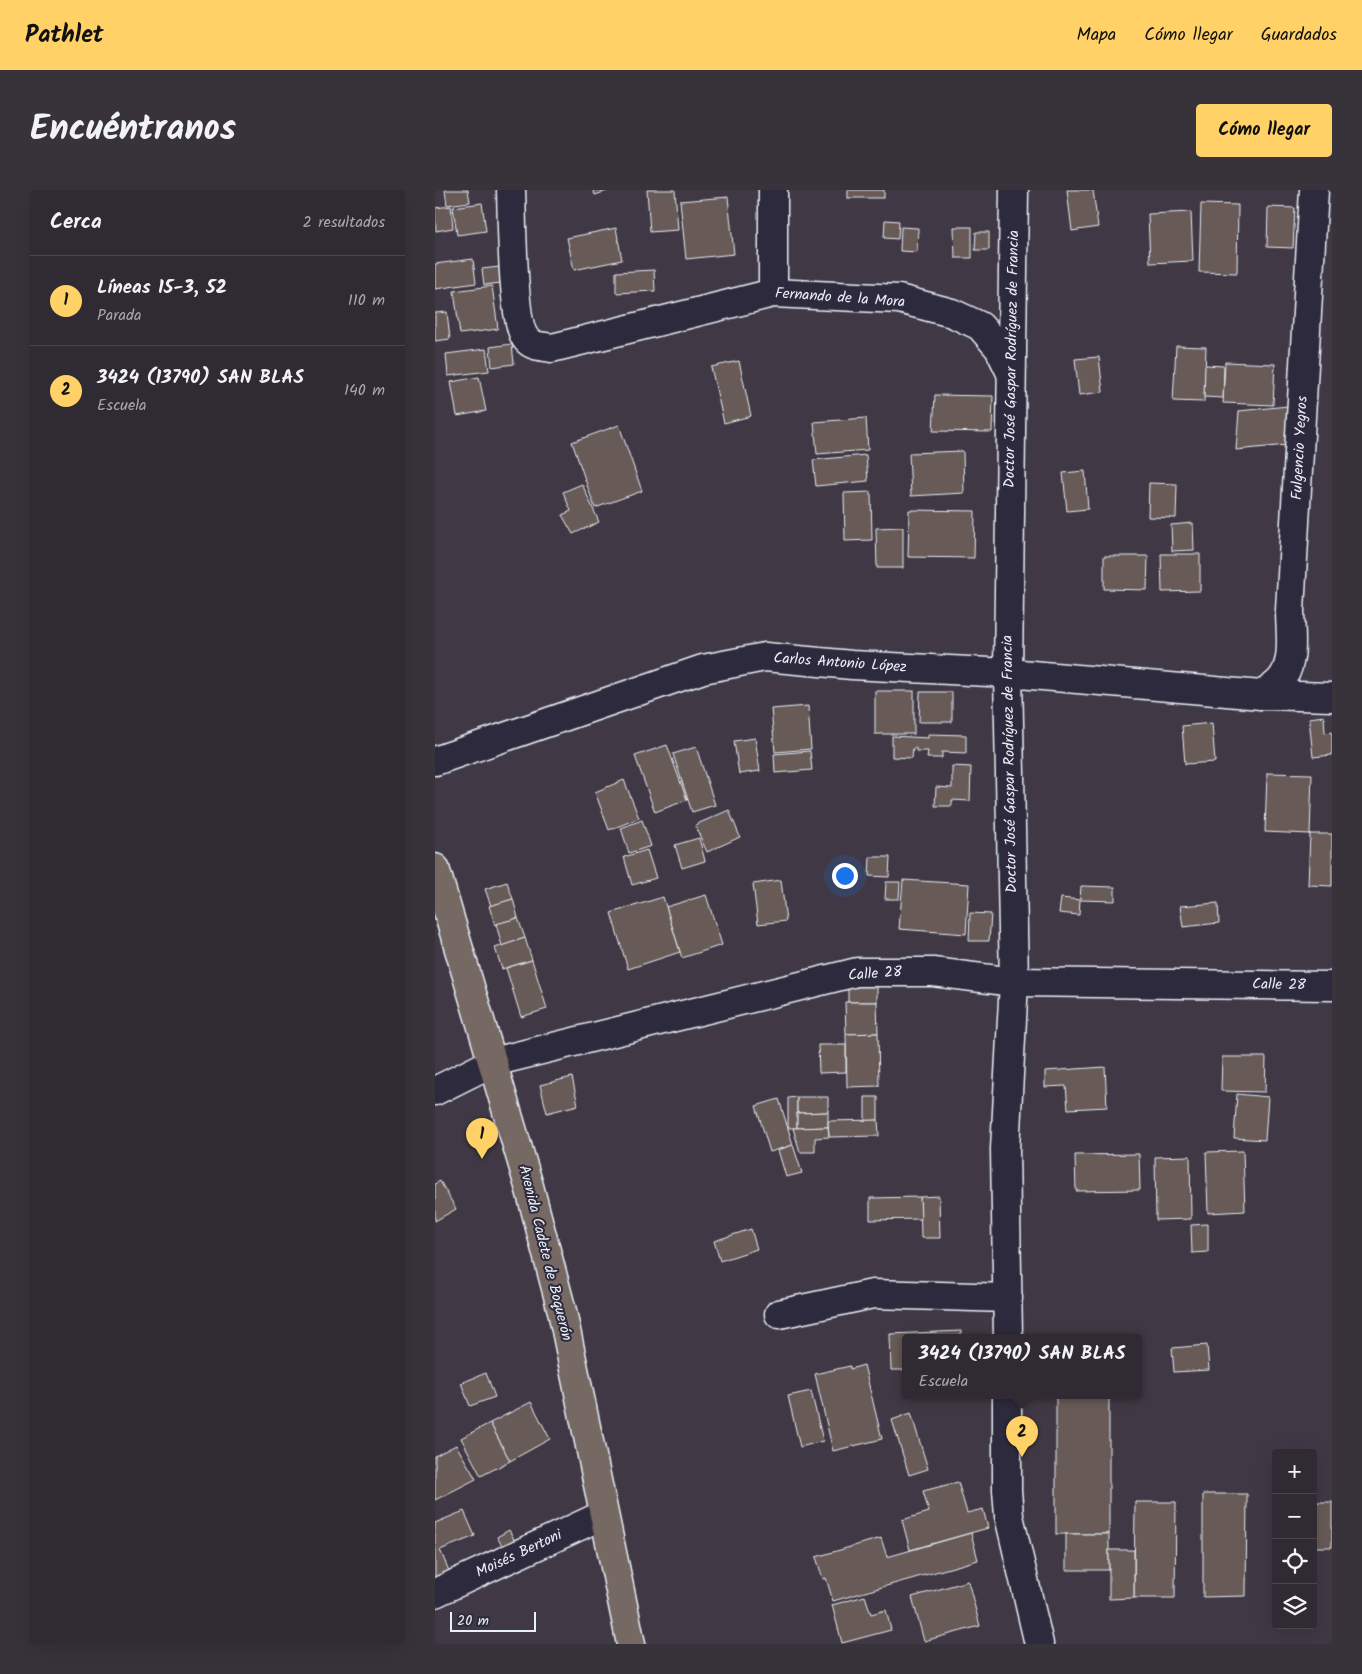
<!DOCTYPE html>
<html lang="es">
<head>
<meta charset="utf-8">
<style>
  body { margin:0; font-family:Kalam,sans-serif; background:#38323b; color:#f1f3f6 }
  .controls { position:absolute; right:15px; bottom:15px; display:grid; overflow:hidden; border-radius:5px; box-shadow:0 5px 20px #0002 }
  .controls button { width:45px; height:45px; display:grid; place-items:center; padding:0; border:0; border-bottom:1px solid #4b464e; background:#302a33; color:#f1f3f6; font:25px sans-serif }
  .scale { position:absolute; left:15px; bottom:12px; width:86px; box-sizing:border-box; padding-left:5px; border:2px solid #e8f1f8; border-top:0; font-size:14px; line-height:18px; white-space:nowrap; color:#e8f1f8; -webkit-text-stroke:4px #2f2a3d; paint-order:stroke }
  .you { position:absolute; left:409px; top:685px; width:18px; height:18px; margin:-12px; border:4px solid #fff; border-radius:50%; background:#1a73e8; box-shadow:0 0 0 8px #1a73e833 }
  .badge { display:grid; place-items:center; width:32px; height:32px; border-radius:50%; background:#ffd166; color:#111; font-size:16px; font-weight:700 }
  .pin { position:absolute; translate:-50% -41px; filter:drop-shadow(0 1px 2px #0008) }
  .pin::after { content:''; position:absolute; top:26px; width:18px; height:15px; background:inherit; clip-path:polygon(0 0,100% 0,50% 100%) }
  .popup { position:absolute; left:467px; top:1144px; width:240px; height:65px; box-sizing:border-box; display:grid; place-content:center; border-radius:5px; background:#302a33; filter:drop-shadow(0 1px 4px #0005); font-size:16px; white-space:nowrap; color:#a8a7ac }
  .popup b { font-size:19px; color:#f1f3f6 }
  .popup::after { content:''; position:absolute; left:50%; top:100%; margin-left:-10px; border:10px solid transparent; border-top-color:#302a33 }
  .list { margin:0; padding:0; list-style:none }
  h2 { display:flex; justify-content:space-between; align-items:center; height:65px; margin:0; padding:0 20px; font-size:21px }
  h2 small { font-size:16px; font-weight:400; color:#a8a7ac }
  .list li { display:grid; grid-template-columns:32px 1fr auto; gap:15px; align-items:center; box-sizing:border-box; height:90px; padding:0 20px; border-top:1px solid #4b464e }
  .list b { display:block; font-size:19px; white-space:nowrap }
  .list p { margin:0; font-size:16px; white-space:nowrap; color:#a8a7ac }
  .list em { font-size:16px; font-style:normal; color:#a8a7ac }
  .icon { flex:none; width:28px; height:28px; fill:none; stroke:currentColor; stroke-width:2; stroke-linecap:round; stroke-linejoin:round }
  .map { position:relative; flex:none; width:897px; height:1454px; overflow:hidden; border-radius:5px }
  header { display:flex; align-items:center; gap:30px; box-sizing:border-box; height:70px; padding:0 25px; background:#ffd166; color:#111 }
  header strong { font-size:24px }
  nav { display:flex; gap:28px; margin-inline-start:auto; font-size:18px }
  .intro { display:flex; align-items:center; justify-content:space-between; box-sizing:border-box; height:120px; padding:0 30px }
  h1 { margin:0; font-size:35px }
  .button { padding:12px 22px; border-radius:5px; background:#ffd166; color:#111; font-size:18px; font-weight:700 }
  main { display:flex; gap:30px; padding:0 30px }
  aside { flex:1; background:#302a33; border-radius:5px; box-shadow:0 5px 20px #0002 }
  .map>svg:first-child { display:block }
</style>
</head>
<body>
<header>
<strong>Pathlet</strong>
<nav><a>Mapa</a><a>Cómo llegar</a><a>Guardados</a></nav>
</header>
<div class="intro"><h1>Encuéntranos</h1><a class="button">Cómo llegar</a></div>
<main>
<aside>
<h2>Cerca<small>2 resultados</small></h2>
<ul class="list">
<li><span class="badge">1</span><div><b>Líneas 15-3, 52</b><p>Parada</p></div><em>110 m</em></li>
<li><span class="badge">2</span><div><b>3424 (13790) SAN BLAS</b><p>Escuela</p></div><em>140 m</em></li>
</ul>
</aside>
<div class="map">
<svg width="897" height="1454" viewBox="0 0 897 1454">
  <rect width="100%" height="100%" fill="#403844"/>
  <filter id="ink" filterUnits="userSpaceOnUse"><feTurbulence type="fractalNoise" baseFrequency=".02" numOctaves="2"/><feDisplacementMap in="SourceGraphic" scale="10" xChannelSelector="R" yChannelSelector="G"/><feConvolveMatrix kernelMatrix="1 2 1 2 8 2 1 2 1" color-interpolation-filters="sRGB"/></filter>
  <g filter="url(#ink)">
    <g fill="#675a56" stroke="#e8f1f8">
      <path d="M 10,0 L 33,0 L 35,12 L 12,15 Z"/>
      <path d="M 158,0 L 175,0 L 160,5 Z"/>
      <path d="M 212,0 L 240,0 L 243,40 L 215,42 Z"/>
      <rect x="413" y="0" width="36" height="8"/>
      <path d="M 632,0 L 658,0 L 663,37 L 637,41 Z"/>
      <path d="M 293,7 L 299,64 L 251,69 L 245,11 Z"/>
      <path d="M 47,13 L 51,41 L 22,45 L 18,17 Z"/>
      <path d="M 766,14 L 803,15 L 802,83 L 764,82 Z"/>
      <path d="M 16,16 L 18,38 L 1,41 L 0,18 Z"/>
      <path d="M 833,17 L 860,18 L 858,58 L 832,57 Z"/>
      <path d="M 756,22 L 758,71 L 715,73 L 713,24 Z"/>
      <path d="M 450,30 L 464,31 L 463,49 L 449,48 Z"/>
      <path d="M 466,37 L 483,38 L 482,62 L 465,61 Z"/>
      <path d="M 519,37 L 537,37 L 537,68 L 520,68 Z"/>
      <path d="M 181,38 L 187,70 L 139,80 L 132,48 Z"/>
      <path d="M 541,42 L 554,42 L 554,60 L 540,60 Z"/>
      <path d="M 38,69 L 41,93 L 0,99 L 0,74 Z"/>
      <path d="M 64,77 L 66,93 L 49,95 L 47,79 Z"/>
      <path d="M 219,80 L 220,101 L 181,103 L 181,82 Z"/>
      <path d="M 57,96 L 63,139 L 25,144 L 19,101 Z"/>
      <path d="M 12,122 L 15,149 L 0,151 L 0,123 Z"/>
      <path d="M 77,154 L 79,174 L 57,177 L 55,157 Z"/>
      <path d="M 741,156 L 771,157 L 769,212 L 738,211 Z"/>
      <path d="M 51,159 L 54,181 L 13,186 L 11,164 Z"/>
      <path d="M 664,167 L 668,202 L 644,205 L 640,169 Z"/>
      <path d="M 304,171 L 316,226 L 289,233 L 276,177 Z"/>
      <path d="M 790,172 L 840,174 L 838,215 L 788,213 Z"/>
      <path d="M 770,175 L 789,176 L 788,208 L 769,207 Z"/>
      <path d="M 44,187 L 51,221 L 22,226 L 16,192 Z"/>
      <path d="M 500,205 L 558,206 L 557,242 L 498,241 Z"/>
      <path d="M 853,216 L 852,255 L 801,260 L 804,221 Z"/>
      <path d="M 431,228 L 433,260 L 382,264 L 379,232 Z"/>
      <path d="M 184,235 L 207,301 L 160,318 L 137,252 Z"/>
      <path d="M 528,261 L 529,303 L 476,306 L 474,263 Z"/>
      <path d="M 431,265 L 433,291 L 381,296 L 378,270 Z"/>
      <path d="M 650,281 L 653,319 L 632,321 L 628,283 Z"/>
      <path d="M 714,293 L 742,294 L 741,328 L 713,327 Z"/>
      <path d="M 147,294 L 164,332 L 138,344 L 127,325 L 136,321 L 128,302 Z"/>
      <path d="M 436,302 L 437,350 L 410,351 L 409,303 Z"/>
      <path d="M 474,320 L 540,321 L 539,368 L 473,367 Z"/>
      <path d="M 758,333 L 759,360 L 737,361 L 736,335 Z"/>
      <path d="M 468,337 L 468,378 L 442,378 L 441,338 Z"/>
      <path d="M 726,364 L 765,364 L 765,401 L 727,402 Z"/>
      <path d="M 669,366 L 713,366 L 712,400 L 669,399 Z"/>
      <rect x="440" y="501" width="39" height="43"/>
      <path d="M 485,502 L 517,502 L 517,532 L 484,532 Z"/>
      <path d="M 373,516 L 376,559 L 340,562 L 336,519 Z"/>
      <path d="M 889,526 L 890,543 L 897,542 L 897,565 L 878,567 L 874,528 Z"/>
      <path d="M 777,533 L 780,572 L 750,574 L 747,536 Z"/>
      <path d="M 493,544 L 531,545 L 531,563 L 507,562 L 507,568 L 492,568 L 493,561 L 481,561 L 481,558 L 478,558 L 477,568 L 457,567 L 457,546 L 493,548 Z"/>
      <path d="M 320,548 L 325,581 L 304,584 L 299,551 Z"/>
      <path d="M 232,555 L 252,610 L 220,622 L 200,566 Z"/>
      <path d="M 261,557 L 280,615 L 257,622 L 238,564 Z"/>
      <path d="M 375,561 L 377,580 L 340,583 L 339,564 Z"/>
      <path d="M 517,576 L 536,577 L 535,611 L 517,610 L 517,616 L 500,616 L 501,597 L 517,598 Z"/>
      <path d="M 832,583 L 877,584 L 875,644 L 830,642 Z"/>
      <path d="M 189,590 L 204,628 L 174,640 L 160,602 Z"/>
      <path d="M 294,620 L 305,647 L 272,662 L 260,635 Z"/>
      <path d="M 207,630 L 216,656 L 194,663 L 186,638 Z"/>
      <path d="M 875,644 L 897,644 L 897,696 L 873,695 Z"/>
      <path d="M 264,648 L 270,671 L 247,678 L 240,655 Z"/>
      <path d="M 212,660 L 221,688 L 197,695 L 189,667 Z"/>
      <path d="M 435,667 L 455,667 L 454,687 L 434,686 Z"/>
      <path d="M 346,690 L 351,731 L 323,734 L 318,694 Z"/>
      <path d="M 468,690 L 534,694 L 531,744 L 464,739 Z"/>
      <path d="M 72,692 L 78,709 L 56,716 L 50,699 Z"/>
      <path d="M 451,692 L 465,692 L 464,709 L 450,709 Z"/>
      <path d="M 646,696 L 680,697 L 680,711 L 645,710 Z"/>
      <path d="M 271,705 L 287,755 L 247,768 L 231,717 Z"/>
      <path d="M 228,707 L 245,762 L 193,779 L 176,723 Z"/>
      <path d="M 626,708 L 645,710 L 644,725 L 624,723 Z"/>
      <path d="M 78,709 L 83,728 L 60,735 L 54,716 Z"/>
      <path d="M 783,713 L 784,733 L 748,737 L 745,716 Z"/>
      <path d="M 535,723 L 556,724 L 554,751 L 534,751 Z"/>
      <path d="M 83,728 L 90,748 L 67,756 L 61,734 Z"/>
      <path d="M 90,748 L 97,770 L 67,779 L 60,758 Z"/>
      <path d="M 97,770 L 112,819 L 86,827 L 71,778 Z"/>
      <rect x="413" y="795" width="29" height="17"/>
      <path d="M 410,812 L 442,812 L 443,843 L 411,844 Z"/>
      <path d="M 443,843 L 444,896 L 412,897 L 411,844 Z"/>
      <path d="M 383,855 L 411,855 L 411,882 L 384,883 Z"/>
      <path d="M 787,867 L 831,867 L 830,902 L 786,901 Z"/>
      <path d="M 670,877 L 672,917 L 633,919 L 631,896 L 610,897 L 610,881 Z"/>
      <path d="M 137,887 L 143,915 L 112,923 L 105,895 Z"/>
      <path d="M 802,904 L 833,907 L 830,950 L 799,948 Z"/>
      <path d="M 362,907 L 362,938 L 353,938 L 353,908 Z"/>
      <path d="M 362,907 L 393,907 L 393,922 L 362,923 Z"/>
      <path d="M 430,907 L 443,907 L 443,930 L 430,931 Z"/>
      <path d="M 344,909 L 358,955 L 335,962 L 321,916 Z"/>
      <path d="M 393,922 L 393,937 L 362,938 L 362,923 Z"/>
      <path d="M 443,930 L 444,946 L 394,947 L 393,931 Z"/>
      <path d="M 393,937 L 394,947 L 380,948 L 380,962 L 365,962 L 358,938 Z"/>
      <path d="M 358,955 L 367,983 L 351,987 L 343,960 Z"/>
      <path d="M 808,961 L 810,1021 L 773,1023 L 771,962 Z"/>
      <path d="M 704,964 L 705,1000 L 641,1001 L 640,965 Z"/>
      <path d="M 755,966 L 756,1029 L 721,1030 L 720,967 Z"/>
      <path d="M 5,991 L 21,1019 L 0,1031 L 0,994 Z"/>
      <path d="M 504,1006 L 505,1048 L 486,1048 L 485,1007 Z"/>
      <path d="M 485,1007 L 486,1029 L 435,1030 L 435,1008 Z"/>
      <path d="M 773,1034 L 773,1062 L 757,1063 L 756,1035 Z"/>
      <path d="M 316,1039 L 322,1059 L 285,1071 L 279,1051 Z"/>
      <path d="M 526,1141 L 526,1148 L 471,1148 L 471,1180 L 456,1180 L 455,1144 Z"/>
      <path d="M 772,1155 L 774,1180 L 739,1182 L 737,1158 Z"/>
      <path d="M 429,1175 L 447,1249 L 398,1261 L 380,1184 L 415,1176 L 415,1179 Z"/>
      <path d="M 51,1183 L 60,1207 L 35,1216 L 26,1193 Z"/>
      <path d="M 376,1201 L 388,1251 L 365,1257 L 353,1206 Z"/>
      <rect x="621" y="1206" width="53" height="138"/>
      <path d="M 96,1212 L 115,1249 L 75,1271 L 55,1233 Z"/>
      <path d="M 476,1223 L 493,1279 L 474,1285 L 457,1230 Z"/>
      <path d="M 55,1233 L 75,1271 L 46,1286 L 26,1248 Z"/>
      <path d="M 21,1255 L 41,1289 L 0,1310 L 0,1266 Z"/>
      <path d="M 523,1292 L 532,1323 L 548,1319 L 553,1338 L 475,1360 L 467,1330 L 494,1322 L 488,1301 Z"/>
      <path d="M 768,1304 L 812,1304 L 811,1406 L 768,1407 Z"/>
      <path d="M 700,1312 L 741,1312 L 740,1408 L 699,1408 Z"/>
      <rect x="878" y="1312" width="19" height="45"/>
      <path d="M 29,1321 L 40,1346 L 5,1360 L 18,1390 L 0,1398 L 0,1333 Z"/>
      <path d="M 74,1340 L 81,1353 L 69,1359 L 62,1347 Z"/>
      <path d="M 536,1343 L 543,1370 L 398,1411 L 391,1388 L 388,1389 L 381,1367 L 446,1348 L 452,1367 Z"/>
      <rect x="631" y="1344" width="43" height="36"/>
      <path d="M 674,1360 L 699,1360 L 699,1408 L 674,1409 Z"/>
      <path d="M 533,1391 L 545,1436 L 489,1451 L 477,1407 Z"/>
      <path d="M 430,1406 L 436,1424 L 451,1420 L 456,1440 L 407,1453 L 397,1415 Z"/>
    </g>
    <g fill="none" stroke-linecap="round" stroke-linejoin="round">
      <defs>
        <g id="minor">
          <path d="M 76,0 C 77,26 77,135 92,150 C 98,157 108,156 117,158 L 338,103 L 464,109 L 517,123 L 545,136 L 564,158 L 576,183"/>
          <path d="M 338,0 L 338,103"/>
          <path d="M 826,505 C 834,500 843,495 848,487 C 860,469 855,441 855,420 L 879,0"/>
          <path d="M 0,571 L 268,479 L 330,467 L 417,475 L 573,483 L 826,505 L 897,507"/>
          <path d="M 0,901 L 58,872 L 422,782 L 498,782 L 579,792 L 897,796"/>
          <path d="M 344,1124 L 438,1104 L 573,1108"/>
          <path d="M 573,1148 L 570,959 L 579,792 L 573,483 L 579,0"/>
          <path d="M 572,1206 L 572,1300 L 574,1326 L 604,1454"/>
          <path d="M 0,1403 L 168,1325"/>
        </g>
        <path id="major" d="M 0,678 L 94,996 L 127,1121 L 196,1454"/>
      </defs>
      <use href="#minor" stroke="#e8f1f8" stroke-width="31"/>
      <use href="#major" stroke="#e8f1f8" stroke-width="31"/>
      <use href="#minor" stroke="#2f2a3d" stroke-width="28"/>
      <use href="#major" stroke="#766964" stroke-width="28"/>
    </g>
  </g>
  <g text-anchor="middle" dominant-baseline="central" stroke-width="4" stroke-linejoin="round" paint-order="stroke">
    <g font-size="15" fill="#e8f1f8" stroke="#2f2a3d">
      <text transform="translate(405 108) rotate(4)">Fernando de la Mora</text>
      <text transform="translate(577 169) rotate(-89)">Doctor José Gaspar Rodríguez de Francia</text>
      <text transform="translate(865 258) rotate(-87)">Fulgencio Yegros</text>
      <text transform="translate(405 473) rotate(4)">Carlos Antonio López</text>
      <text transform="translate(575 574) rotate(-91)">Doctor José Gaspar Rodríguez de Francia</text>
      <text transform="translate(440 784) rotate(-4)">Calle 28</text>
      <text transform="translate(844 795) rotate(1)">Calle 28</text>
      <text transform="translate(110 1063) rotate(76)">Avenida Cadete de Boquerón</text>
      <text transform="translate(84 1364) rotate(-25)">Moisés Bertoni</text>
    </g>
  </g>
</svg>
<div class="controls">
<button>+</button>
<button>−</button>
<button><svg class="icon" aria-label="locate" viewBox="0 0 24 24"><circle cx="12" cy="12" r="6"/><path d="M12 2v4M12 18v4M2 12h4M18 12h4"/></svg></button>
<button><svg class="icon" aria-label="layers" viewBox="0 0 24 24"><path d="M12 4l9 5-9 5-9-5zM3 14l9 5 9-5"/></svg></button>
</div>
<div class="scale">20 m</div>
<div class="you"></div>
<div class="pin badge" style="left:47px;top:969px">1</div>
<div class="pin badge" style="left:587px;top:1267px">2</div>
<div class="popup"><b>3424 (13790) SAN BLAS</b>Escuela</div>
</div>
</main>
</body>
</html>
